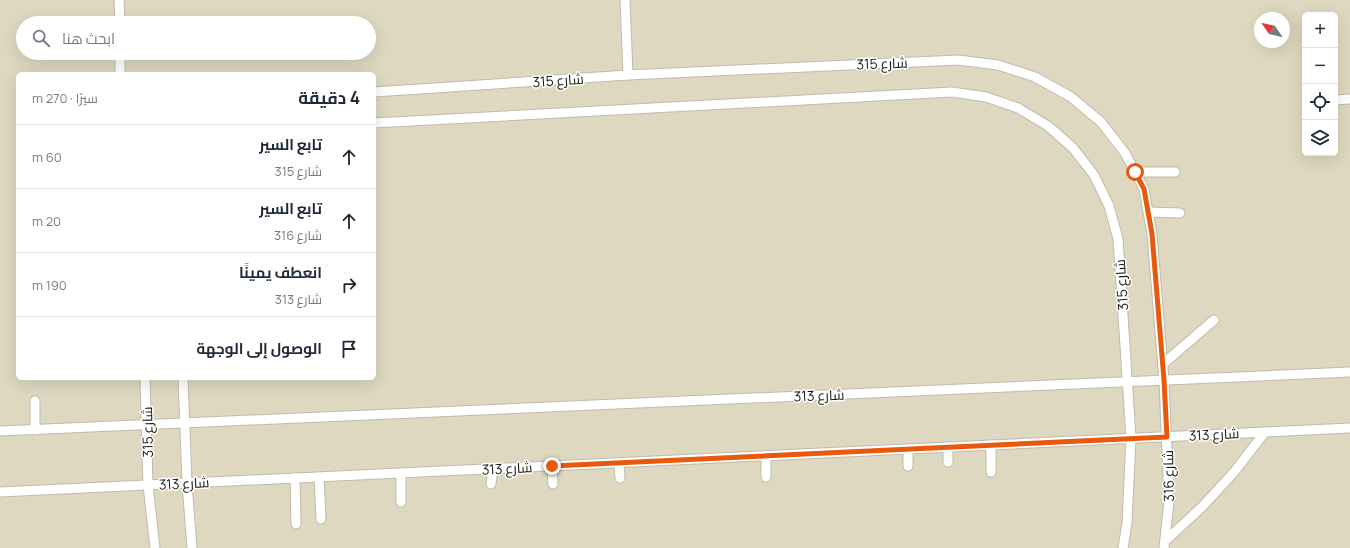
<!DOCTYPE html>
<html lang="ar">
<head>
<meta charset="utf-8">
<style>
  body { margin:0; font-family:Manrope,Cairo,sans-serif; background:#f6f6f7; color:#1f2937; direction:rtl }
  .controls { position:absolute; right:12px; top:12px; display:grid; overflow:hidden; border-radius:6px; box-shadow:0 4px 16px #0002 }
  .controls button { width:36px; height:36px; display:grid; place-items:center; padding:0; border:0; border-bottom:1px solid #e0e1e3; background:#fff; color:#1f2937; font:20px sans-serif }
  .compass { position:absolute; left:1254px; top:12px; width:36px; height:36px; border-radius:50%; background:#fff; box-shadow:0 4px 16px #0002; rotate:304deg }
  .stop { position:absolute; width:12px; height:12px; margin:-9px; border:3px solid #ea580c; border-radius:50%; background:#fff }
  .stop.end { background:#ea580c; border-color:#fff; box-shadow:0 1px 4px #0008 }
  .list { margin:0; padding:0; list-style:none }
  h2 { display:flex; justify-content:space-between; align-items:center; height:52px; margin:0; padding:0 16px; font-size:17px }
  h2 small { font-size:13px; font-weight:400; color:#747a83 }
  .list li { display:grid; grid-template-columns:26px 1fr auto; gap:12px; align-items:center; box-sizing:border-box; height:64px; padding:0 16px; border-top:1px solid #e0e1e3 }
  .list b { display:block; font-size:15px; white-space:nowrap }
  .list p { margin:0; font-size:13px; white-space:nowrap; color:#747a83 }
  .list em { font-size:13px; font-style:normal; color:#747a83 }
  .icon { flex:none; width:22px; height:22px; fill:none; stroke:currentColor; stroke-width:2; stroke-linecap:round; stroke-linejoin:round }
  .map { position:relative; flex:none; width:1350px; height:548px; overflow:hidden; direction:ltr }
  .search { position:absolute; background:#fff; box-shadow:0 4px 16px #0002; left:16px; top:16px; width:360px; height:44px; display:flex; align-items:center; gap:10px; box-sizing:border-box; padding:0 14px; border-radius:22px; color:#747a83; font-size:15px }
  .panel { position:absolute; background:#fff; box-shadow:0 4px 16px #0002; left:16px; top:72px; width:360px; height:308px; border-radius:6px; direction:rtl }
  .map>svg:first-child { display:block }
</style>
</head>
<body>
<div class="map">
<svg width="1350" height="548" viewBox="0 0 1350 548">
  <rect width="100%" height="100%" fill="#e7e4d2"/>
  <path fill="#ddd8bf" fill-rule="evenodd" d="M 0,0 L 1350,0 L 1350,548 L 0,548 ZM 1305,15 L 1335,15 L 1335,153 L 1305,153 ZM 1260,18 L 1284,18 L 1284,42 L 1260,42 ZM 23,23 L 369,23 L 369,53 L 23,53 ZM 18,74 L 374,74 L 374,378 L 18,378 Z"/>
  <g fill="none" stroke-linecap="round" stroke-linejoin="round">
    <defs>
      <g id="lane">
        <path d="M 119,0 L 120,23"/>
        <path d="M 625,0 L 628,75"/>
        <path d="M 120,53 L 120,74"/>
        <path d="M 374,92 L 628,75 L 958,60 L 998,65 L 1035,77 L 1071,97 L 1101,122 L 1125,153 L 1144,189 L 1152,234 L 1164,380 L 1169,501 L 1164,548"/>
        <path d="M 1335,100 L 1350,99"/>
        <path d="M 374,123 L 952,92 L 986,97 L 1018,108 L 1048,126 L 1073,148 L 1094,175 L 1109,206 L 1118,239 L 1131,438 L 1127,523 L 1123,548"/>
        <path d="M 1135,172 L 1175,172"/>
        <path d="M 1148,212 L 1180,213"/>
        <path d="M 1163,364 L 1214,320"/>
        <path d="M 145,378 L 148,485 L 155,548"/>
        <path d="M 183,378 L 187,483 L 192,548"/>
        <path d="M 35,430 L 35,401"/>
        <path d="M 0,431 L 1350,372"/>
        <path d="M 991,445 L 991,472"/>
        <path d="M 766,456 L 766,477"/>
        <path d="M 948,462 L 948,447"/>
        <path d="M 619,463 L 620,478"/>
        <path d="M 552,466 L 553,484"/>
        <path d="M 908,466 L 908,449"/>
        <path d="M 319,477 L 321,519"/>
        <path d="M 295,478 L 296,524"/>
        <path d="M 491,484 L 493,469"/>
        <path d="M 0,492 L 1350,428"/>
        <path d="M 401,502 L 401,473"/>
        <path d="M 1165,541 L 1202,507 L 1235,471 L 1265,432"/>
      </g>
    </defs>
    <use href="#lane" stroke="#bfbcab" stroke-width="11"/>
    <use href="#lane" stroke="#fff" stroke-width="9"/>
  </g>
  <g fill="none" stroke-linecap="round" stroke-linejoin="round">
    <path stroke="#ea580c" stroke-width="5" d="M 552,466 L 1167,437 L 1164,380 L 1152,234 L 1144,189 L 1135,172"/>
  </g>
  <g text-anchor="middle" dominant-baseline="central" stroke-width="3" stroke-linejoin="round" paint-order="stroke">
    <g font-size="14" fill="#1a1812" stroke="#fff">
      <text transform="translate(882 63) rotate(-2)">شارع 315</text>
      <text transform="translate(558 80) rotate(-4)">شارع 315</text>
      <text transform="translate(1121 285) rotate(-94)">شارع 315</text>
      <text transform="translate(819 395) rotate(-2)">شارع 313</text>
      <text transform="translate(147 432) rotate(-91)">شارع 315</text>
      <text transform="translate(1214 434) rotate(-3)">شارع 313</text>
      <text transform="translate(507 468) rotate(-3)">شارع 313</text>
      <text transform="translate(1168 476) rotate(-91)">شارع 316</text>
      <text transform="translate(184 483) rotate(-3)">شارع 313</text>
    </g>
  </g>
</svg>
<div class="controls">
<button>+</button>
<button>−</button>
<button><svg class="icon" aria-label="locate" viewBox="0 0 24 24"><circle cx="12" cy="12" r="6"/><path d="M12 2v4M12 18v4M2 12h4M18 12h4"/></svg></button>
<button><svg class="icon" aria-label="layers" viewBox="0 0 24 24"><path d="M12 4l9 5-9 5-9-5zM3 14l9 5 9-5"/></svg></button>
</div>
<svg class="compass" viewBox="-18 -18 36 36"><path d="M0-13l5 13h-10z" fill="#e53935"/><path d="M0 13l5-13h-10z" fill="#747a83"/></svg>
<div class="stop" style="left:1135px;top:172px"></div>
<div class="stop end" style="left:552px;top:466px"></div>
<div class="search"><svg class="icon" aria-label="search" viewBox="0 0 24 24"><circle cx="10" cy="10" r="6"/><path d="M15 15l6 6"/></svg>ابحث هنا</div>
<section class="panel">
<h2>4 دقيقة<small>سيرًا · 270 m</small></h2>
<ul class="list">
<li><svg class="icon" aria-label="ahead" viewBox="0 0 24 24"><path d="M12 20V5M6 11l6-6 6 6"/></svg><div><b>تابع السير</b><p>شارع 315</p></div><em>60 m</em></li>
<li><svg class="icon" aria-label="ahead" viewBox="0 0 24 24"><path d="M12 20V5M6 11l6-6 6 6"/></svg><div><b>تابع السير</b><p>شارع 316</p></div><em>20 m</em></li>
<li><svg class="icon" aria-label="right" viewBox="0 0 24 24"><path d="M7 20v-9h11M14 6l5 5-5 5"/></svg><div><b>انعطف يمينًا</b><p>شارع 313</p></div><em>190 m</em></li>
<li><svg class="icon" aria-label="arrive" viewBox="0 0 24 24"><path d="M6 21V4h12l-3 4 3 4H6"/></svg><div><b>الوصول إلى الوجهة</b></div></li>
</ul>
</section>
</div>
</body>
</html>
